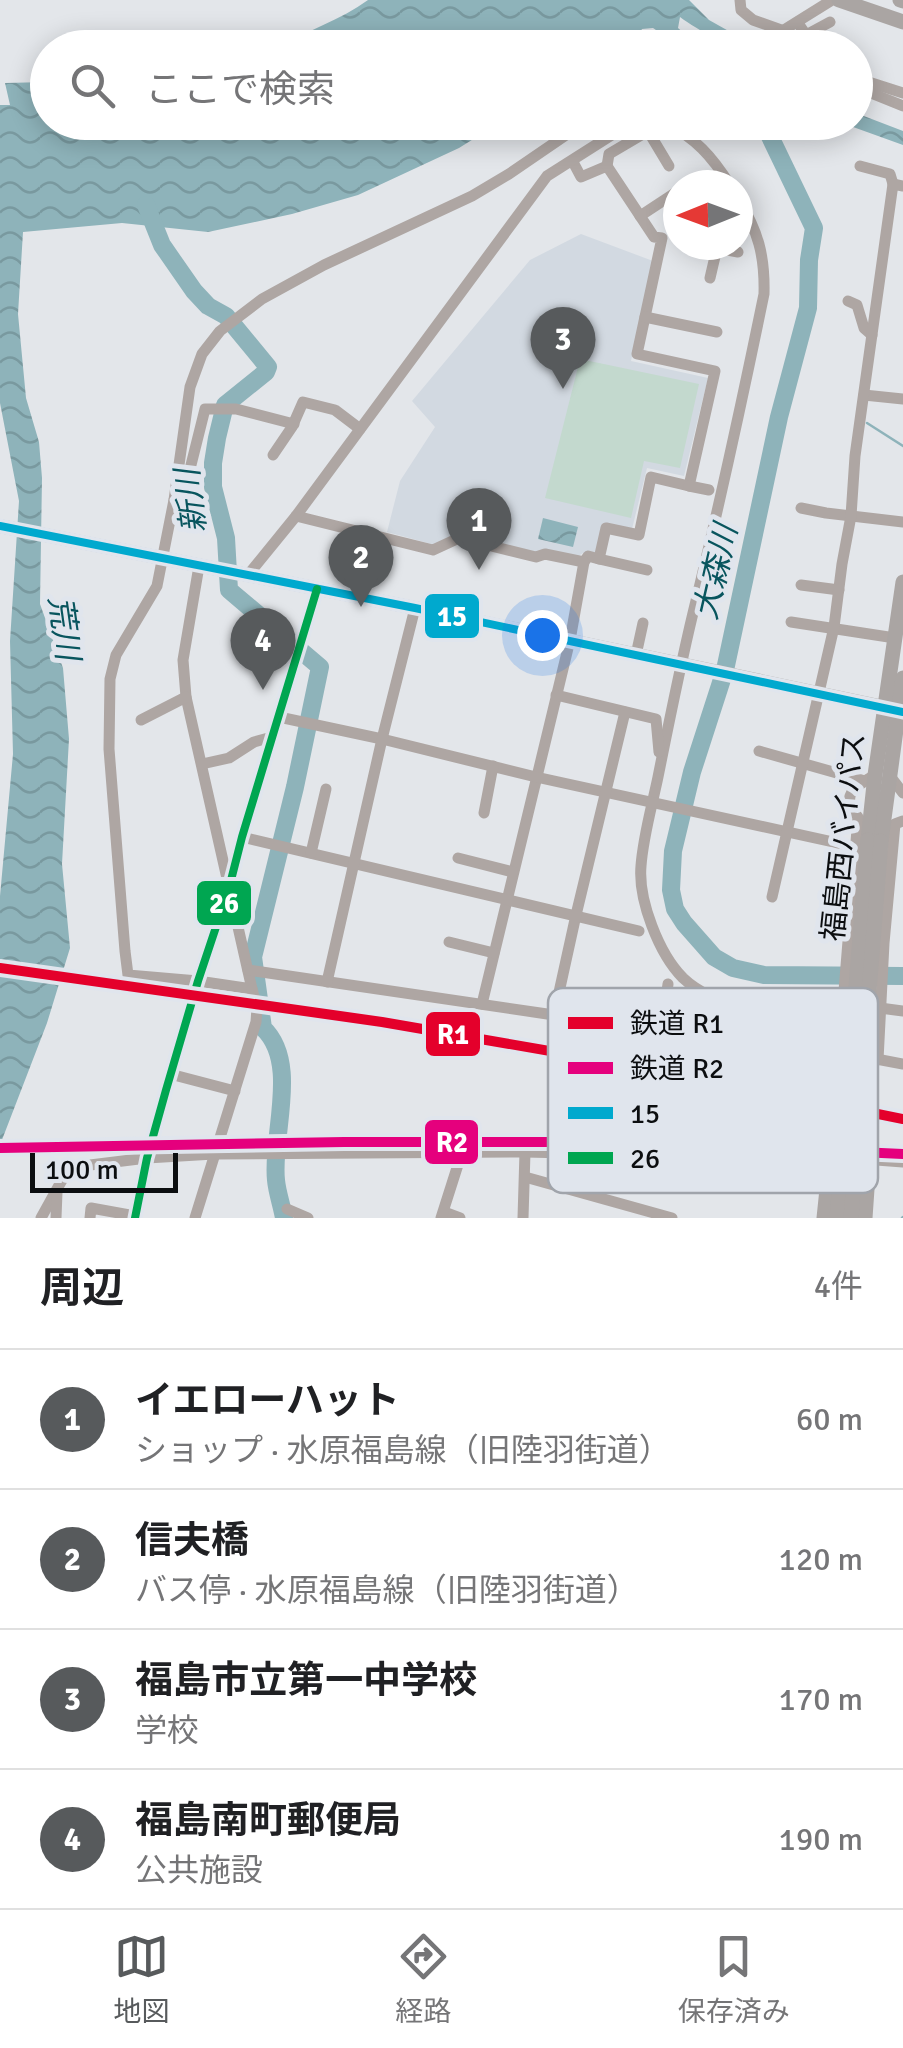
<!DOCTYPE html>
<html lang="ja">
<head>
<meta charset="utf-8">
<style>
  body { margin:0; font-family:Signika,"Noto Sans JP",sans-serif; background:#f2f2f2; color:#202124 }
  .compass { position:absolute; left:663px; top:170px; width:90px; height:90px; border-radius:50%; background:#fff; box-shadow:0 5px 25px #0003; rotate:269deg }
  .scale { position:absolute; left:30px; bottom:25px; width:148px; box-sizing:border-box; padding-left:10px; border:5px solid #0c0e10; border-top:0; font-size:28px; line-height:35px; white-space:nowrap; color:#0c0e10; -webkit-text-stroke:8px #e0e5ed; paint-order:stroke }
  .you { position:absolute; left:542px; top:635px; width:35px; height:35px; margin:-25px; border:8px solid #fff; border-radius:50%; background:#1a73e8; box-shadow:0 0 0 15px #1a73e833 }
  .badge { display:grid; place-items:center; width:65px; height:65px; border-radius:50%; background:#575a5c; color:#fff; font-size:32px; font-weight:700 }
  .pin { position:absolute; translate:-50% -82px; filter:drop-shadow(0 2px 5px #0008) }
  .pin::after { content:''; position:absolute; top:52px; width:35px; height:30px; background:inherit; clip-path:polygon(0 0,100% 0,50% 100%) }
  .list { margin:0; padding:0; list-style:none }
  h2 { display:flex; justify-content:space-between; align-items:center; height:130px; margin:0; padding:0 40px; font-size:42px }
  h2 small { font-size:32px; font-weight:400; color:#757577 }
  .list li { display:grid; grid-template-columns:65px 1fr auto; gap:30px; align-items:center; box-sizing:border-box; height:140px; padding:0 40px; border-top:2px solid #e0e0e0 }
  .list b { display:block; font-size:38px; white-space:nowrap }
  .list p { margin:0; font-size:32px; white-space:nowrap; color:#757577 }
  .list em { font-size:32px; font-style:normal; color:#757577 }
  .icon { flex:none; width:55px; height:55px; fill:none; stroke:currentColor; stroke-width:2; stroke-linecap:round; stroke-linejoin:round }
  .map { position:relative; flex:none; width:903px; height:1218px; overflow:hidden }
  .search { position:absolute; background:#fff; box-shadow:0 5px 25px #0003; left:30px; right:30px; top:30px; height:110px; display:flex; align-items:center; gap:25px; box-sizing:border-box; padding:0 35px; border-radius:55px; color:#757577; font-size:38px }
  .sheet { height:690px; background:#fff }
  nav { display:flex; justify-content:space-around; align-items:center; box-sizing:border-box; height:140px; border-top:2px solid #e0e0e0; background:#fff; font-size:28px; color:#757577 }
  nav a { display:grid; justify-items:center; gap:5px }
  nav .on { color:#575a5c }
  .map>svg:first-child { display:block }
</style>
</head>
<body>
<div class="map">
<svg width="903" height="1218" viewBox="0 0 903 1218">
  <defs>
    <pattern id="water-waves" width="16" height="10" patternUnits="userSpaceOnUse" patternTransform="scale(2.5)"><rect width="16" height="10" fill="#8eb3ba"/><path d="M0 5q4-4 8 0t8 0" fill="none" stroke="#79999f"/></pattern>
  </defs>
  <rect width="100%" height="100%" fill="#e3e6ea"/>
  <path fill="#d2d9e1" d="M 581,234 L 653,261 L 631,361 L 708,378 L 684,476 L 647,468 L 632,529 L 603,523 L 596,553 L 583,553 L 577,557 L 535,552 L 456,534 L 435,545 L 387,532 L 400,481 L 435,427 L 412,401 L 530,260 Z"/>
  <path fill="#c3d9ce" d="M 580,359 L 699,384 L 680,468 L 644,461 L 631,518 L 545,498 Z"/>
  <g fill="url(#water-waves)">
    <path d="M 368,0 L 689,0 L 709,20 L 750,43 L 752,47 C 728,47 699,31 680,17 L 678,28 L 695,43 L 703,47 L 681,47 L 653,28 L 642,29 L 639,35 L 639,47 L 278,48 C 307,30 341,20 368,0 Z"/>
    <path d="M 47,82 L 48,122 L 499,123 L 459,148 L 358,195 L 292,214 L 208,232 L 122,223 L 23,232 L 18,314 L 26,398 L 39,442 L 42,478 L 40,604 L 63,668 L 69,739 L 62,864 L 70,948 L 47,1023 L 0,1145 L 0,896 L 13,754 L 10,641 L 19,501 L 0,403 L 0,105 L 10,105 L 5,83 Z"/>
    <path d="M 856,113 L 903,131 L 903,145 L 842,123 L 856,122 Z"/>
    <path d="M 543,518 L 578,527 L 573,547 L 538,539 Z"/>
  </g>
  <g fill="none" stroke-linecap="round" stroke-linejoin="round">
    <g stroke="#8eb3ba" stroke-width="2.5">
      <path d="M 867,423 L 903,446"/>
      <path d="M 902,1218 L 903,1217"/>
    </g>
    <g stroke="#8eb3ba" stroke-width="18">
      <path d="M 763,122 L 814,228 L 809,260 L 808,308 L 779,417 L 725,670 L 692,772 L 673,851 L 671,890 L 675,909 L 684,923 L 714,957 L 733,968 L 764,975 L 903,976"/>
      <path d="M 146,205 L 162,245 L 194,291 L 208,306 L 226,316 L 268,367 L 266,372 L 225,405 L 217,438 L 213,463 L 213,487 L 226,538 L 229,590 L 320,667 L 295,787 L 253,957 L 263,1028 C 300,1063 271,1135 276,1180 C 277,1192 282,1206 284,1218"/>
    </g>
    <g stroke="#aea6a3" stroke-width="11">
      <path d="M 740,0 L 741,10 L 753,20 L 784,31"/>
      <path d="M 798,23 L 806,35 L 830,22"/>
      <path d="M 806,35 L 816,48"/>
      <path d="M 755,48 L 832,0"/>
      <path d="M 856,78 L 903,93"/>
      <path d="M 856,87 L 903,106"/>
      <path d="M 665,122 C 696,139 711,155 730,185"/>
      <path d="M 573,162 L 581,177 L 607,166 L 654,237 L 662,238 L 637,354 L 715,371 L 689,486 L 651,477 L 639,535 L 606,528 L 599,559 L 588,556 L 584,562"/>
      <path d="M 607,166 L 609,154 L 648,131 L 669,166"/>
      <path d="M 860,166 L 890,174 L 893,184"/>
      <path d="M 687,185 L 700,177"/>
      <path d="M 738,198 C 758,231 765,255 764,294 C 742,401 719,507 693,613 C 680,667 669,722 658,777 C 652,806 643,837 641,866 C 638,900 659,954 683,978 C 723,1016 791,1010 843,1014"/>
      <path d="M 640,216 L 678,191"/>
      <path d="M 700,245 L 738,252"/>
      <path d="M 710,278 L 717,248"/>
      <path d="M 848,301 L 857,305 L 864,328 L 872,335"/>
      <path d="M 645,317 L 717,332"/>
      <path d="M 864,395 L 903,399"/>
      <path d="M 273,455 L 292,427 L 303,402 L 335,410 L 360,429"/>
      <path d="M 689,486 L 709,490"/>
      <path d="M 174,500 L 187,481 L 205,409 L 236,409 L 294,424"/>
      <path d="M 801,508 L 826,513 L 903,522"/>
      <path d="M 296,516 L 433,550 L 459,538 L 536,557 L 545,554 L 584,562 L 570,640 L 482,1004"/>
      <path d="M 599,559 L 647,570"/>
      <path d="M 199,566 L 183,660 L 186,697 L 252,989 L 198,981 L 128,975 L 125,951 L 109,749 L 110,679 L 116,655 L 157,586 L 174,500 L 190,387 L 202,354 L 220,331 L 262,299 L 324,265 L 472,196 L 509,174 L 585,122"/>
      <path d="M 248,575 L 296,516 L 547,176 L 632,122"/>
      <path d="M 801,585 L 839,590"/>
      <path d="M 791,622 L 895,638"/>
      <path d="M 636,655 L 643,623"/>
      <path d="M 556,695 L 656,719 L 659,752"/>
      <path d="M 279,717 L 382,739 L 536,777 L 856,847"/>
      <path d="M 141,720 L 186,697"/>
      <path d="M 759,751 L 865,781"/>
      <path d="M 202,764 L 229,758 L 254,742 L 272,737"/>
      <path d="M 890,776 L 903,793"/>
      <path d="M 484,813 L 493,766"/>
      <path d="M 242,837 L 639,931"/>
      <path d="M 311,853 L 326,789"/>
      <path d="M 458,858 L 513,872"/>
      <path d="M 772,897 L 834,627 L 842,564 L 851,516 L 855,456 L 893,184 L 903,186"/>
      <path d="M 449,942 L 494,953"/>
      <path d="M 248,970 L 554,1015 L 787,1044 L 845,1054"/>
      <path d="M 327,982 L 382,739 L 415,608"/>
      <path d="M 880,1008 L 903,1011"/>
      <path d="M 554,1015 L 576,915 L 625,712"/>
      <path d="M 662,1028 L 668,984"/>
      <path d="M 839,1053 L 858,817 C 839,795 855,787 875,775"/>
      <path d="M 871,1058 L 903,1064"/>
      <path d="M 878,1060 L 884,943 L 895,824 L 903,821"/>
      <path d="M 170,1074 L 235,1091"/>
      <path d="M 863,1159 L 903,1162"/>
      <path d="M 525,1177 L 672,1218"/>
      <path d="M 287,1209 L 308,1218"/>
      <path d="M 444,1212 L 460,1218"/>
      <path d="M 41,1218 L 62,1180 L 71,1171 L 82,1166 L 147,1158 L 214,1154 L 525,1152 L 835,1159"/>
      <path d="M 56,1218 L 57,1192"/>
      <path d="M 90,1218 L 91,1208 L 135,1216"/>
      <path d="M 135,1218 L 147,1158 L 166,1090 L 198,981 L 229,888 L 242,837 L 317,589"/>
      <path d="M 195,1218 L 256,1022 L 257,1008 L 252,989"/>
      <path d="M 441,1218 L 462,1152"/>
      <path d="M 523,1218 L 525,1152"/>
    </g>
    <path stroke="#afa9a4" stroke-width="14" d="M 0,526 L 415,608 L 893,709"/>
    <g stroke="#aaa5a3" stroke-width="15">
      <path d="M 839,0 L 903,22"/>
      <path d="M 900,0 L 903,1"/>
      <path d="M 868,840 L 875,775 L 903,582"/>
      <path d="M 881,841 L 903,678"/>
      <path d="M 824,1218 L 830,1160"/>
      <path d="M 865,1218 L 869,1160"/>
    </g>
    <g stroke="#aaa5a3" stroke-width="15">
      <path d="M 837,1218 L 868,840"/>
      <path d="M 851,1218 L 881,841"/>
    </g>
    <defs>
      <path id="bus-1" d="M 0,526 L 415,608 L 903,712"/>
      <path id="bus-2" d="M 135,1218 L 147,1158 L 166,1090 L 198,981 L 229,888 L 242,837 L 317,589"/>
    </defs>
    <use href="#bus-1" stroke="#e0e5ed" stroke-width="15"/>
    <use href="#bus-2" stroke="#e0e5ed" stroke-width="15"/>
    <use href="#bus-1" stroke="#00a9ce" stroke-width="8"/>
    <use href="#bus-2" stroke="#00a651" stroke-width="8"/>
    <defs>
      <path id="rail-1" d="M 0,968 L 382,1022 L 671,1072 L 903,1119"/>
      <path id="rail-2" d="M 0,1148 L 344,1142 L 644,1142 L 903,1154"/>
    </defs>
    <use href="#rail-1" stroke="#e0e5ed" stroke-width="18"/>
    <use href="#rail-2" stroke="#e0e5ed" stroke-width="18"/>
    <use href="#rail-1" stroke="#e4002b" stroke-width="10"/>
    <use href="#rail-2" stroke="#e5007d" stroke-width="10"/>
  </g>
  <g text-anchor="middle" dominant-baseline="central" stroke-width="10" stroke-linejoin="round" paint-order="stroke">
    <g font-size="30" fill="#0c0e10" stroke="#e0e5ed">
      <text transform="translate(844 837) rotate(-84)">福島西バイパス</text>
    </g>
    <g font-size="32" font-style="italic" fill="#08555e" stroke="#e0e5ed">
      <text transform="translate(191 501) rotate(-97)">新川</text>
      <text transform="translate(716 572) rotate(-77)">大森川</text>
      <text transform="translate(64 628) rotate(82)">荒川</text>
    </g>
  </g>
  <rect x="548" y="988" width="330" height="205" rx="15" fill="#e0e5ed" stroke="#a0a4ab" stroke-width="2.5"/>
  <rect x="568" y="1017" width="45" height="12" fill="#e4002b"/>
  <rect x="568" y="1062" width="45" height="12" fill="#e5007d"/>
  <rect x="568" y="1107" width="45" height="12" fill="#00a9ce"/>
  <rect x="568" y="1152" width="45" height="12" fill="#00a651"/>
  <g font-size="28" fill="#0c0e10">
    <text x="630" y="1033">鉄道 R1</text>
    <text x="630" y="1078">鉄道 R2</text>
    <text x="630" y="1123">15</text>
    <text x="630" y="1168">26</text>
  </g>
  <g stroke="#e0e5ed" stroke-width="4">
    <rect x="423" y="592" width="58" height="48" rx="10" fill="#00a9ce"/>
    <rect x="195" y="879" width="58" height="48" rx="10" fill="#00a651"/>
    <rect x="424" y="1010" width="58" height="48" rx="10" fill="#e4002b"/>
    <rect x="423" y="1118" width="57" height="48" rx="10" fill="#e5007d"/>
  </g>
  <g font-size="28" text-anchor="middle" font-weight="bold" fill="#fff">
    <text x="452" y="626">15</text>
    <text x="224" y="913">26</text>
    <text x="453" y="1044">R1</text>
    <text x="452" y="1152">R2</text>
  </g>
</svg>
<svg class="compass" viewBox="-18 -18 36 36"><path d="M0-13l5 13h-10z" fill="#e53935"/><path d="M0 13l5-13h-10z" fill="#757577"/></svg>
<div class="scale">100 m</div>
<div class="you"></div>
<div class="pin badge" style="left:479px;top:570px">1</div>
<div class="pin badge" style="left:361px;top:607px">2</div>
<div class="pin badge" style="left:563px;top:389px">3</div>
<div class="pin badge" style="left:263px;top:690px">4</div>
<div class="search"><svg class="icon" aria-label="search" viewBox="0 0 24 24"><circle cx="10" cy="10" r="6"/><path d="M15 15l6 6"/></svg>ここで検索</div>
</div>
<section class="sheet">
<h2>周辺<small>4件</small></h2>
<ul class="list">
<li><span class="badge">1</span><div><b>イエローハット</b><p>ショップ · 水原福島線（旧陸羽街道）</p></div><em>60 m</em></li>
<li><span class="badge">2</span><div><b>信夫橋</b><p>バス停 · 水原福島線（旧陸羽街道）</p></div><em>120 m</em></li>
<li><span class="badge">3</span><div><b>福島市立第一中学校</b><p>学校</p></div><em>170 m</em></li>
<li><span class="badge">4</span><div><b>福島南町郵便局</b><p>公共施設</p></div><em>190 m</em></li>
</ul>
</section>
<nav>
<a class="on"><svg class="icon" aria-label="map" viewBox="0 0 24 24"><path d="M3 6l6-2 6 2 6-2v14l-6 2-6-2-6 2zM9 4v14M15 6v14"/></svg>地図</a>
<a><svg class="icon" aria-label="directions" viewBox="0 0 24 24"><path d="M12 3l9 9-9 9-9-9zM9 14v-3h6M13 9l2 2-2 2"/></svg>経路</a>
<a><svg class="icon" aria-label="saved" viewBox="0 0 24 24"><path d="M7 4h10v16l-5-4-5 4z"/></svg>保存済み</a>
</nav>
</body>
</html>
